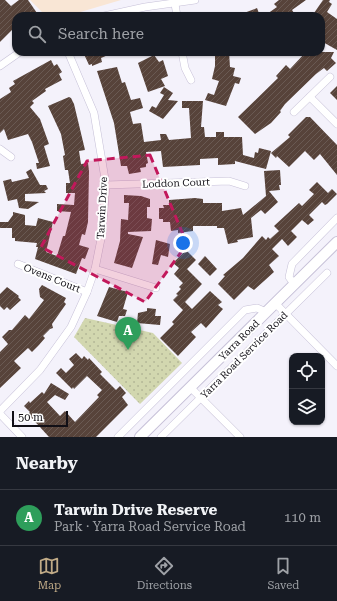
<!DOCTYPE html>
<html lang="en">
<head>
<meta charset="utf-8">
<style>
  body { margin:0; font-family:"Roboto Serif",serif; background:#20242c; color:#f1f3f6 }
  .controls { position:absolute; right:12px; bottom:12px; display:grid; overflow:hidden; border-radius:8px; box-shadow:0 1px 3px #0004 }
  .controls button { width:36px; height:36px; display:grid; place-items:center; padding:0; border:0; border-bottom:1px solid #363941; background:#171b24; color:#f1f3f6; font:20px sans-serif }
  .scale { position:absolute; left:12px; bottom:10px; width:56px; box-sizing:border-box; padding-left:4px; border:2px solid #110f16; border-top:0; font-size:11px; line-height:14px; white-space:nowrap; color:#110f16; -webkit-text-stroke:3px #fff; paint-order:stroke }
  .you { position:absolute; left:183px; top:243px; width:14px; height:14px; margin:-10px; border:3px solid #fff; border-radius:50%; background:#1a73e8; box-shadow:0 0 0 6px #1a73e833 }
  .badge { display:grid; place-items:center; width:26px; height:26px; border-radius:50%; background:#c1ab87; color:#fff; font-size:13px; font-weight:700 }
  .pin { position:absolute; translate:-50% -33px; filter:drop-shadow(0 1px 2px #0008) }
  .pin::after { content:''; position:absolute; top:21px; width:14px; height:12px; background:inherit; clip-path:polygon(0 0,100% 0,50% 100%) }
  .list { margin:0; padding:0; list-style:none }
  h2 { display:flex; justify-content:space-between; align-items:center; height:52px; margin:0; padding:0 16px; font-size:17px }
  h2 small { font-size:13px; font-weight:400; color:#9ea1a6 }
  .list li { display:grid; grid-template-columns:26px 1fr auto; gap:12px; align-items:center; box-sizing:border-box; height:56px; padding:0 16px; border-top:1px solid #363941 }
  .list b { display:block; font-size:15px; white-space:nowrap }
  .list p { margin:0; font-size:13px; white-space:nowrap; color:#9ea1a6 }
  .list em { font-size:13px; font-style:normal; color:#9ea1a6 }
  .icon { flex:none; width:22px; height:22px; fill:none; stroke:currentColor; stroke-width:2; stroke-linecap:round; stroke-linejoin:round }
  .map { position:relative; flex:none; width:337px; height:437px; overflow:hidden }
  .search { position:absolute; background:#171b24; box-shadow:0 1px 3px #0004; left:12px; right:12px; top:12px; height:44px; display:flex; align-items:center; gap:10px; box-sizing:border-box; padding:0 14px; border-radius:12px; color:#9ea1a6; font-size:15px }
  .sheet { height:108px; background:#171b24 }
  nav { display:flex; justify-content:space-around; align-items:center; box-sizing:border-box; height:56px; border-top:1px solid #363941; background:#171b24; font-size:11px; color:#9ea1a6 }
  nav a { display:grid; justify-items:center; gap:2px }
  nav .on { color:#c1ab87 }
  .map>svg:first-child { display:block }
</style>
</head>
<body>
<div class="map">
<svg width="337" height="437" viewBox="0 0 337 437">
  <defs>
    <pattern id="park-dots" width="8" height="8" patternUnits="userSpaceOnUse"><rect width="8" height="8" fill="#d2d7af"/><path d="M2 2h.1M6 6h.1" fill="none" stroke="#b3b796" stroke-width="1.8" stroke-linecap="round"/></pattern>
    <pattern id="building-hatch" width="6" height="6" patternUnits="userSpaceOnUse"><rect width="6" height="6" fill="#57433a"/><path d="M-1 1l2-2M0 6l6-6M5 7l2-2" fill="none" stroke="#6a5a53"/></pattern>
  </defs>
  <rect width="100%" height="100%" fill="#f4f2fb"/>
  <path fill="#f9e6d5" d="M 30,0 L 121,0 L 67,16 L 46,16 Z"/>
  <path fill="url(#park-dots)" d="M 85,318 L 153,333 L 182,363 L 140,404 L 74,337 Z"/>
  <g fill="url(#building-hatch)">
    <path d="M 0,0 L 5,0 L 11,6 L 19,0 L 28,0 L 39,16 L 16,16 L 16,26 L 0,42 Z"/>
    <path d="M 279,0 L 306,0 L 292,10 L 296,16 L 264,16 L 277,7 L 274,4 Z"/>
    <path d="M 323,0 L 330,0 L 329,2 L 332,4 L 327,12 L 337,19 L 337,50 L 321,41 L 321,35 L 325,28 L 321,25 L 321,16 L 312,16 Z"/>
    <path d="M 257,8 L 260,16 L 236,16 Z"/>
    <path d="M 83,52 L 115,52 L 101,58 L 102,62 L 92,66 L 92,64 L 89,65 Z"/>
    <path d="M 215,52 L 229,52 L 230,67 L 235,68 L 233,76 L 241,78 L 239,84 L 235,83 L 226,106 L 205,100 L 208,93 L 214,95 L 219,81 L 212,79 L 215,66 Z"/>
    <path d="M 306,52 L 334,52 L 331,58 L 336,63 L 327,71 L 324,68 L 316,74 L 285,104 L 280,111 L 281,112 L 271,123 L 255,134 L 238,117 L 278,78 L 276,76 L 286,65 L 290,69 Z"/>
    <path d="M 154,55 L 159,62 L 163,60 L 168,76 L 161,79 L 165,86 L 148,92 L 138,63 Z"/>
    <path d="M 51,60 L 54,66 L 57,64 L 62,72 L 59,74 L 62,80 L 45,89 L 46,91 L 32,101 L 34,103 L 30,107 L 40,119 L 49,144 L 44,146 L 50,166 L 37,169 L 36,163 L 39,163 L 32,142 L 28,134 L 8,140 L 4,129 L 0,133 L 0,99 L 11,92 L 9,88 L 15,84 L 13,81 Z"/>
    <path d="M 117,67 L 122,83 L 125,82 L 131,100 L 140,98 L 143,108 L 130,112 L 133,124 L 141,123 L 144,142 L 161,140 L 160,134 L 166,134 L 169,140 L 191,138 L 189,108 L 182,108 L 182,101 L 203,101 L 201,127 L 204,127 L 205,137 L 216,137 L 216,132 L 224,132 L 224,137 L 242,137 L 243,155 L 254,158 L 255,152 L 258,153 L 259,148 L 271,151 L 266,169 L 235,161 L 235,164 L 218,165 L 218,158 L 200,159 L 200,165 L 163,167 L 161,151 L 146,152 L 148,163 L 146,164 L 146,167 L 140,168 L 141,172 L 129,174 L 127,166 L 121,166 L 114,123 L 97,71 Z"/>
    <path d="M 337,86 L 337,100 L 330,93 Z"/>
    <path d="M 164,87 L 173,93 L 168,100 L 178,101 L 163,119 L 149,111 L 152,106 L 156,108 L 164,95 L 160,93 Z"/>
    <path d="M 69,97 L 71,98 L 74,104 L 85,150 L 79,151 L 81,164 L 88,163 L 89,171 L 88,222 L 85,235 L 82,234 L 79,245 L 89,248 L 85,259 L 82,258 L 76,274 L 35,259 L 38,247 L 36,247 L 37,243 L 15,241 L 15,238 L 12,238 L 12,228 L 0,228 L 0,222 L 8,222 L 13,215 L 13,212 L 25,215 L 25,225 L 36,226 L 38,218 L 53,222 L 46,252 L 57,256 L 63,236 L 65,236 L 71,212 L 57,211 L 57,204 L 74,205 L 75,193 L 66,193 L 66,183 L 70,183 L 68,170 L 65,170 L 63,156 L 65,155 L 61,134 L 48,106 Z"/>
    <path d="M 306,117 L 310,117 L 337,145 L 337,175 L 320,154 L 314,160 L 305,151 L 289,167 L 277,156 L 276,158 L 271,153 L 290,137 L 288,135 Z"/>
    <path d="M 31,169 L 40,185 L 46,185 L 48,189 L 44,191 L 46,193 L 25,194 L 25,201 L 39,202 L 28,209 L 19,208 L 17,199 L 8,201 L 3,181 L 11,179 L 12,182 L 29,178 L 26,172 Z"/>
    <path d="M 280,170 L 281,185 L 279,185 L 280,190 L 269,191 L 278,202 L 265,214 L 261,210 L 251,218 L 253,237 L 237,240 L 238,242 L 228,244 L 224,228 L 217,228 L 217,226 L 193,226 L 193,231 L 178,233 L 178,230 L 171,231 L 170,222 L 163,222 L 163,219 L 159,219 L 159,208 L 164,208 L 163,205 L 169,205 L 169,200 L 195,198 L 203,199 L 203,203 L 222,203 L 222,211 L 241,208 L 243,215 L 266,196 L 264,171 Z"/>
    <path d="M 317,182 L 328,193 L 332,189 L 337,194 L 327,204 L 325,205 L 322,202 L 309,215 L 314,220 L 308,225 L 302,220 L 291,231 L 297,237 L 288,246 L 282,239 L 272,249 L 279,256 L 269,265 L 274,272 L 254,290 L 248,286 L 234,300 L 218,284 L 225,276 L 223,275 L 243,258 L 262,236 L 266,240 L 268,237 L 270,239 L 279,231 L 274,226 L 299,203 L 302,206 L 314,194 L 309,190 Z"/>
    <path d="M 124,195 L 141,196 L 150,199 L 150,207 L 147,207 L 147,218 L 152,219 L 151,231 L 128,232 L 128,234 L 143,237 L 132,268 L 114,263 L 120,241 L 121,219 L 128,220 L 129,203 L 124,203 Z"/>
    <path d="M 156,240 L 170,244 L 168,257 L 161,255 L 158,265 L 152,264 Z"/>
    <path d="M 186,250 L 196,260 L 187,269 L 202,284 L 185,302 L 192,309 L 210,291 L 222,302 L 218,305 L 223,309 L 206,328 L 201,323 L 191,332 L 196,337 L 178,356 L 160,338 L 174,324 L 172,322 L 183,310 L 173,300 L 178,295 L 176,294 L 181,289 L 179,287 L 183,283 L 174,274 L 179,268 L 173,263 Z"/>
    <path d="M 205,256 L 217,269 L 210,276 L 198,264 Z"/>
    <path d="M 42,285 L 66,298 L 64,302 L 66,304 L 52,324 L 53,328 L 50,329 L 43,336 L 45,338 L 39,345 L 32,352 L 28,348 L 14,361 L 21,368 L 0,388 L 0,352 L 8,344 L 2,337 L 9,330 L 12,330 L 25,315 L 29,319 L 37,309 L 44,300 L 40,297 L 39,289 Z"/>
    <path d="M 7,287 L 19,296 L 18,297 L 21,300 L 10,310 L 7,307 L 4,310 L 0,306 L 0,294 Z"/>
    <path d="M 109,287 L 128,292 L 123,309 L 127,310 L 125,316 L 119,316 L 117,322 L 97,316 Z"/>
    <path d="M 147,308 L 156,309 L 155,316 L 161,316 L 160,325 L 137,323 L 138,313 L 147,311 Z"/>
    <path d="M 76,353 L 82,359 L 84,356 L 88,360 L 89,358 L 102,372 L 100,374 L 116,390 L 120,386 L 126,393 L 122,397 L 128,405 L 96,437 L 49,437 L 28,414 L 30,412 L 24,406 L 29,401 L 30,403 L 42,392 L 44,394 L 51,383 L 69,394 L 65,400 L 55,395 L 47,402 L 60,416 L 65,411 L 75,422 L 99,397 L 97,395 L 102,390 L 87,376 L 74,389 L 73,387 L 72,389 L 56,373 L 61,368 L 66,373 L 74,365 L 69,359 Z"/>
  </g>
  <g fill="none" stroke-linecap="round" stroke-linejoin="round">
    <defs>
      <g id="street">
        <path d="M 175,4 L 177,16"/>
        <path d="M 104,16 L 145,7 L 195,0"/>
        <path d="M 182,52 L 185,68 L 191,80"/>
        <path d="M 0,66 L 20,52"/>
        <path d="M 310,97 L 337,124"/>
        <path d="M 294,112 L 330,77"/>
        <path d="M 0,149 L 11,157"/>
        <path d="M 106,185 L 229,181 L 245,186"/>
        <path d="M 18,264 L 87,292"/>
        <path d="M 95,269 L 156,288"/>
        <path d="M 294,284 L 289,277 L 292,264 L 337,218"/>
        <path d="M 275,303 L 337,366"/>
        <path d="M 190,387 L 240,437"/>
        <path d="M 0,411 L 40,370 L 71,327 L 87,292 L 95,269 L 102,234 L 106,185 L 94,113 L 68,52"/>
        <path d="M 0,414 L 22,437"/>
        <path d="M 118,437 L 245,310 L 257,308 L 266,312"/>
        <path d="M 161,437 L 327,273"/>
      </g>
      <path id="secondary" d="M 140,437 L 337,242"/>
    </defs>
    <use href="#street" stroke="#c7c1d8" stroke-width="8"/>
    <use href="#secondary" stroke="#c7c1d8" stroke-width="12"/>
    <use href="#street" stroke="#fff" stroke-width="7"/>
    <use href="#secondary" stroke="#fff" stroke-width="10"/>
  </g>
  <path fill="#c2185b" fill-opacity="0.2" stroke="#c2185b" stroke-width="3" stroke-dasharray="8 5" stroke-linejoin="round" d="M 150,155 L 187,244 L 145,302 L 41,247 L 87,161 Z"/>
  <g text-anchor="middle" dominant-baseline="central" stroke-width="4" stroke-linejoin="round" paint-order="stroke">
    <g font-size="10" fill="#110f16" stroke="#fff">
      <text transform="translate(176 183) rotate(-2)">Loddon Court</text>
      <text transform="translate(102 208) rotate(-87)">Tarwin Drive</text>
      <text transform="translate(52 278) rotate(22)">Ovens Court</text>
      <text transform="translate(239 340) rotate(-45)">Yarra Road</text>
      <text transform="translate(244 355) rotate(-45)">Yarra Road Service Road</text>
    </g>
  </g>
</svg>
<div class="controls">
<button><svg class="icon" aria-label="locate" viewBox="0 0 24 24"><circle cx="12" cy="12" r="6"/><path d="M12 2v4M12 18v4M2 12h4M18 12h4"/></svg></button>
<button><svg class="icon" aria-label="layers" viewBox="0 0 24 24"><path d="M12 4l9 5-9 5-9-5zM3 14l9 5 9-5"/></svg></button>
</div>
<div class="scale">50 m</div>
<div class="you"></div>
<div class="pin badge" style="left:128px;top:350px;background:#2e9e5b">A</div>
<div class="search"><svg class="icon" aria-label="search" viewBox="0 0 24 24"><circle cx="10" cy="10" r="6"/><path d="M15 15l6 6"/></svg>Search here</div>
</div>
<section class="sheet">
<h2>Nearby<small></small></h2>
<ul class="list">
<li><span class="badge" style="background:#2e9e5b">A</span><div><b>Tarwin Drive Reserve</b><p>Park · Yarra Road Service Road</p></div><em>110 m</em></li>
</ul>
</section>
<nav>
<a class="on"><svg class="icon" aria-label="map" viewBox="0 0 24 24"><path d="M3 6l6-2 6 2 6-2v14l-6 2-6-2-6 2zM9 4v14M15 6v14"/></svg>Map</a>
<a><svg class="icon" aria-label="directions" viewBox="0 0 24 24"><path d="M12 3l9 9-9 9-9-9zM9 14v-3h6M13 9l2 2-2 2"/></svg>Directions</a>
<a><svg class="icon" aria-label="saved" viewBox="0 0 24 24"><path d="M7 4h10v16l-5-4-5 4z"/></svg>Saved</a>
</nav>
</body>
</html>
